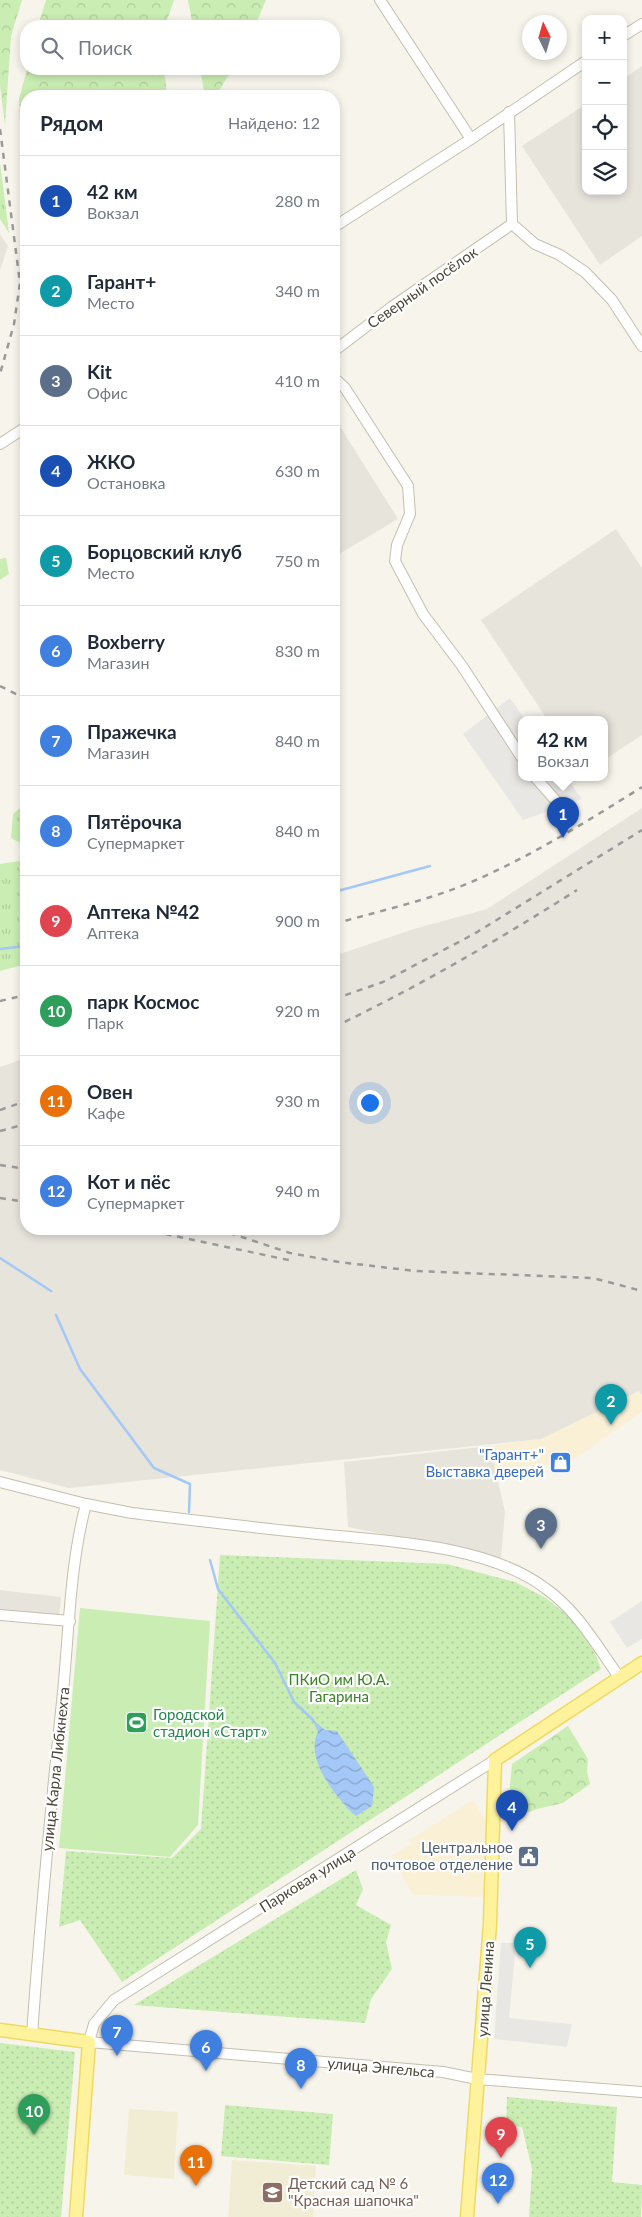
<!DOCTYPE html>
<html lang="ru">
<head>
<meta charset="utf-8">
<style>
  body { margin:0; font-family:Lato,sans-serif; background:#f6f6f7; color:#1f2937 }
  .controls { position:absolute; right:15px; top:15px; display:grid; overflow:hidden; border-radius:10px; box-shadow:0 2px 8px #0003 }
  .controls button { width:45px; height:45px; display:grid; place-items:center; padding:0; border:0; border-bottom:1px solid #e0e1e3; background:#fff; color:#1f2937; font:25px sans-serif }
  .compass { position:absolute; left:522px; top:15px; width:45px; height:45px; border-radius:50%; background:#fff; box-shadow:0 2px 8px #0003; rotate:355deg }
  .you { position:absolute; left:369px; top:1102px; width:18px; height:18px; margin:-12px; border:4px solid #fff; border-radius:50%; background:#1a73e8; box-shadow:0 0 0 8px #1a73e833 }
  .badge { display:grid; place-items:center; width:32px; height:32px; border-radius:50%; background:#ff601a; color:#fff; font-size:16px; font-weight:700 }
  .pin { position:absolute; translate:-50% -41px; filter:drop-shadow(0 1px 2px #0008) }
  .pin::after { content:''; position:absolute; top:26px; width:18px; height:15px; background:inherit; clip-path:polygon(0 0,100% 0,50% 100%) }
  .popup { position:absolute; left:518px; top:716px; width:90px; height:65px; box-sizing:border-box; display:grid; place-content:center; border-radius:10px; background:#fff; filter:drop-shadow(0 1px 4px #0005); font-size:16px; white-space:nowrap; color:#747a83 }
  .popup b { font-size:19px; color:#1f2937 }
  .popup::after { content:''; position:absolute; left:50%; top:100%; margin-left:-10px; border:10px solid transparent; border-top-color:#fff }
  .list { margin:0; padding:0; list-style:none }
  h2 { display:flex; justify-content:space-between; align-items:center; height:65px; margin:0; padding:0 20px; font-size:21px }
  h2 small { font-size:16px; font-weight:400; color:#747a83 }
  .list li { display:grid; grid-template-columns:32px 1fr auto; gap:15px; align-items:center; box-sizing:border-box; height:90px; padding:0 20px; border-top:1px solid #e0e1e3 }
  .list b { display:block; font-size:19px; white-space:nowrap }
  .list p { margin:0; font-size:16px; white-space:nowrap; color:#747a83 }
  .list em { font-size:16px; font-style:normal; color:#747a83 }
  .icon { flex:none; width:28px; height:28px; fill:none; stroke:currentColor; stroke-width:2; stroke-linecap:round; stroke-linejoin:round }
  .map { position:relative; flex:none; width:642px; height:2217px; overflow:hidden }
  .search { position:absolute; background:#fff; box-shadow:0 2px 8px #0003; left:20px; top:20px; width:320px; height:55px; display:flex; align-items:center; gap:12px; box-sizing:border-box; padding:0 18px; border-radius:20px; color:#747a83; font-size:19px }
  .panel { position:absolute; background:#fff; box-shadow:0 2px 8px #0003; left:20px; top:90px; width:320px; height:1145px; border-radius:20px }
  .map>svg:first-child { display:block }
</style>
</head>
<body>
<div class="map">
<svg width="642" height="2217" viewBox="0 0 642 2217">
  <defs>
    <pattern id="grass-tufts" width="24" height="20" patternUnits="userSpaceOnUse" patternTransform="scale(1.25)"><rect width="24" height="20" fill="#c9edb2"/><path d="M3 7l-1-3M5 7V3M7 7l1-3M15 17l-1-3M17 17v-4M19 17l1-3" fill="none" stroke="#aecd9a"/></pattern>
    <pattern id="forest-crowns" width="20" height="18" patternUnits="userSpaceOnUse" patternTransform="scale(1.25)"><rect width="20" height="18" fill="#c9edb2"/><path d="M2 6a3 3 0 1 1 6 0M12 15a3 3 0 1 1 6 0" fill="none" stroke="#aecd9a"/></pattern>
    <pattern id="park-dots" width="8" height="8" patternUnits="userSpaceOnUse" patternTransform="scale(1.25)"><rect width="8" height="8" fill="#c9edb2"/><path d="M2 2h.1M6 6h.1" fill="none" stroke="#aecd9a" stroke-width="1.8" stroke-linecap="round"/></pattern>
    <pattern id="water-waves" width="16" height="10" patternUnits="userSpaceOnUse" patternTransform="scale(1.25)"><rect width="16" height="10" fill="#a4c8f7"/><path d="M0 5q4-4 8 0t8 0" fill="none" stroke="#88a4c9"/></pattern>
  </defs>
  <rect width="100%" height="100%" fill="#f7f5eb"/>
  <g fill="#f9f0d6">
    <path d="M 640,1391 L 642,1395 L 642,1412 L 556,1472 L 551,1464 L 495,1469 L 490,1446 L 541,1439 Z"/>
    <path d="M 473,1800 L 489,1827 L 486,1897 L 413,1895 L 391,1856 L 411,1844 L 409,1840 Z"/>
  </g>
  <g fill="#e7e4dc">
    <path d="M 642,66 L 642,236 L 600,265 L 522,146 L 586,104 L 586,191 L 623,191 L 623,79 Z"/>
    <path d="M 0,234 L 8,246 L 0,270 Z"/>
    <path d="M 334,417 L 398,519 L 334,557 Z"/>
    <path d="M 616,529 L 642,568 L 642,735 L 604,760 L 604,719 L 547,719 L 481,620 Z"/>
    <path d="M 642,808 L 642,1395 L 639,1391 L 541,1439 L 69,1488 L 0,1470 L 0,1067 L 26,1058 L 26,1229 L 334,1229 L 334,956 L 414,929 L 487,909 Z"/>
    <path d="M 490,1446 L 505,1512 L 501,1558 L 348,1527 L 344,1462 Z"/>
    <path d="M 0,1590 L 61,1597 L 59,1619 L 0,1613 Z"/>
  </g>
  <g fill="#f1edd4">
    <path d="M 129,2109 L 178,2112 L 174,2179 L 124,2175 Z"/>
    <path d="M 232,2160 L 316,2166 L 313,2217 L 228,2217 Z"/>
  </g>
  <g fill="url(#grass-tufts)">
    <path d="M 0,163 L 9,233 L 0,219 Z"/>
    <path d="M 6,558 L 9,574 L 0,580 L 0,559 Z"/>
    <path d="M 26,803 L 26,846 L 11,838 L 13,814 Z"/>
    <path d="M 26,860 L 26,964 L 0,971 L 0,864 Z"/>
  </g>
  <g fill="url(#forest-crowns)">
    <path d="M 0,0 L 22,0 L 11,36 L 5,125 L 0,85 Z"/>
    <path d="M 46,0 L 174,0 L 165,26 L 38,26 Z"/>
    <path d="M 188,0 L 266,0 L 255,26 L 193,26 Z"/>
    <path d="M 27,69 L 164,69 L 167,95 L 169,96 L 26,96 L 26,246 L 19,99 Z"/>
    <path d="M 200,69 L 232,69 L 216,96 L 205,96 Z"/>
    <path d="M 568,1726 L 588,1759 L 587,1772 L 590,1784 L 563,1803 L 537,1809 L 507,1820 L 512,1764 Z"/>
  </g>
  <g fill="url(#park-dots)">
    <path d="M 220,1555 L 447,1564 L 515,1582 L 546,1598 L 572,1619 L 595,1653 L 601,1669 L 122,1982 L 80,1920 L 59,1927 L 66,1851 L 172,1858 L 201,1829 Z"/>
    <path d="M 356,1870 L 363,1889 L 356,1905 L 391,1925 L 386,1942 L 392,1969 L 371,1999 L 365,2023 L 134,2005 Z"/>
    <path d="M 0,2043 L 75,2052 L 61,2217 L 0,2217 Z"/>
    <path d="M 507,2097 L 617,2107 L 612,2182 L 642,2185 L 641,2217 L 529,2217 L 532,2169 L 522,2127 L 506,2125 Z"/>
    <path d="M 225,2105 L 333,2114 L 329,2165 L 221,2156 Z"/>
  </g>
  <path fill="#c9edb2" d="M 80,1608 L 210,1621 L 198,1825 L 170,1857 L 59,1848 Z"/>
  <g fill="#e8e7e3">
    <path d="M 510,698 L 525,719 L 522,719 L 522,777 L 566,777 L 582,799 L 523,820 L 463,734 Z"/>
    <path d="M 642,1601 L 642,1639 L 627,1648 L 610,1622 Z"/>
    <path d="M 501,1943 L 516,1943 L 509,2018 L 572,2024 L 567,2047 L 494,2039 Z"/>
  </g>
  <path fill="url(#water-waves)" d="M 312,1719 L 325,1730 L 337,1731 L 374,1787 L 372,1806 L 356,1816 C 337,1799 304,1759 318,1732 Z"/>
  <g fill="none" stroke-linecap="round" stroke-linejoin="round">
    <g stroke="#a4c8f7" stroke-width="2.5">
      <path d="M 334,892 L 430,866"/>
      <path d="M 0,949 L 26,946"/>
      <path d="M 0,1258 L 51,1291"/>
      <path d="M 56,1315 L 80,1369 L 154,1468 L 190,1484 L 189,1512"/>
      <path d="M 210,1560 L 218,1589 L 275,1663 L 294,1702 L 313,1720"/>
    </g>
    <defs>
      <g id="minor">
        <path d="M 380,0 L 471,139"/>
        <path d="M 623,36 L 642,24"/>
        <path d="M 509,112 L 512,224 L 535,244 L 560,255 L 585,272 L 612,300 L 642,346"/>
        <path d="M 334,227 L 471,139 L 586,61"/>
        <path d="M 334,351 L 393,306 L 512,224"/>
        <path d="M 334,378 L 345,388 L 408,486 L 410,514 L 397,545 L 395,561 L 423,614 L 462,666 L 522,758"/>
        <path d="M 0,444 L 26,427"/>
        <path d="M 535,777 L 564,810"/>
        <path d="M 0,1482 L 86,1504 L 132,1513 C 191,1520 249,1527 308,1533 C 381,1541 485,1543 545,1588 C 578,1611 596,1645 620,1678"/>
        <path d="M 0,1615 L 70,1621"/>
        <path d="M 495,1760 L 114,2000 L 94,2024 L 89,2042 L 443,2072 L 477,2079 L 642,2092"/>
        <path d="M 32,2035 C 40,1920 51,1806 63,1692 C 69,1630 70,1564 86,1504"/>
      </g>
      <g id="major">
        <path d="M 0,2030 L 89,2042 L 76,2217"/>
        <path d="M 467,2217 L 490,1924 L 495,1760 L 642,1663"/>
      </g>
    </defs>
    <use href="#minor" stroke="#c3bfad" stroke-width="12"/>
    <use href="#major" stroke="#eeda62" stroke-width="15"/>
    <use href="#minor" stroke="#fff" stroke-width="10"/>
    <use href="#major" stroke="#fff29c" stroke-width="12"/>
    <g stroke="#9a9a9a" stroke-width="2.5" stroke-dasharray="6 6" stroke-linecap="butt">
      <path d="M 0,129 L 20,283 L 14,324 L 0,374"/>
      <path d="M 0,686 L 26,699"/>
      <path d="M 334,924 C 379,911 426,901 469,883 C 530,857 586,822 642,787"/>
      <path d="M 334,999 L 383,982 L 474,934 L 642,830"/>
      <path d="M 0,1001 L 26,995"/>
      <path d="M 334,1027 C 418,987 498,940 577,890"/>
      <path d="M 0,1110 L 26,1101"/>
      <path d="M 0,1131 L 26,1124"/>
      <path d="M 0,1165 L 26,1169"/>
      <path d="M 0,1198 L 26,1202"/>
      <path d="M 142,1229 L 293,1261"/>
      <path d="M 218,1229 L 290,1253 L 339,1262 L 415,1271 L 593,1278 L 642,1291"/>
    </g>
  </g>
  <defs>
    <symbol id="shop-square" viewBox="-11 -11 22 22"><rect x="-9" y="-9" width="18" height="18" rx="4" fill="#3f7fe0" stroke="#fff"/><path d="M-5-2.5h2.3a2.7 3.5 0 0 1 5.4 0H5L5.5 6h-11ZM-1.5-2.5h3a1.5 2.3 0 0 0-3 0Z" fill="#fff"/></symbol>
    <symbol id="stadium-square" viewBox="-11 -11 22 22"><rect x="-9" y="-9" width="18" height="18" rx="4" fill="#2e9e5b" stroke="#fff"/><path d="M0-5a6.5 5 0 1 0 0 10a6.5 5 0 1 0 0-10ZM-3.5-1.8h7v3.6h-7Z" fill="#fff"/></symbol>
    <symbol id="civic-square" viewBox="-11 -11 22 22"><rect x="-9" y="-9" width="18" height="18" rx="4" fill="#5c6f8a" stroke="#fff"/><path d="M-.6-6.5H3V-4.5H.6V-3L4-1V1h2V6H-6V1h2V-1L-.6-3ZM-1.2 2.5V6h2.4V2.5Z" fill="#fff"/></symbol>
    <symbol id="school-square" viewBox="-11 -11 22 22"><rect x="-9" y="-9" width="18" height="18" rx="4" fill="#8d6e63" stroke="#fff"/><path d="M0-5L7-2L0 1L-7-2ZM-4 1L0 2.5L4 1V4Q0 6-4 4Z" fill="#fff"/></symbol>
  </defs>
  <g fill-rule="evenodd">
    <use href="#shop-square" x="548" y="1450" width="25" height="25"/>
    <use href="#stadium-square" x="124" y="1710" width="25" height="25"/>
    <use href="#civic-square" x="516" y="1844" width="25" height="25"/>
    <use href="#school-square" x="260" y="2180" width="25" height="25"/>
  </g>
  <g text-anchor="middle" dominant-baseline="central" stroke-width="4.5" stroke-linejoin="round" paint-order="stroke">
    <g font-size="15" fill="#4c4738" stroke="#fff">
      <text transform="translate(422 287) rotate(-35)">Северный посёлок</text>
      <text transform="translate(55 1769) rotate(-84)">улица Карла Либкнехта</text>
      <text transform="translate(307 1879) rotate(-32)">Парковая улица</text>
      <text transform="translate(485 1989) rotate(-86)">улица Ленина</text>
      <text transform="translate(381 2067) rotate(5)">улица Энгельса</text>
    </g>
    <g font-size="15" fill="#366cbe" stroke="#fff" text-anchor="end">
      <text x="544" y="1454">"Гарант+"<tspan x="544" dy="17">Выставка дверей</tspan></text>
    </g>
    <g font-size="15" fill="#3a8425" stroke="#fff">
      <text x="339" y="1679">ПКиО им Ю.А.<tspan x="339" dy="17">Гагарина</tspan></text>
    </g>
    <g font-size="15" fill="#27864d" stroke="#fff" text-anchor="start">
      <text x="153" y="1714">Городской<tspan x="153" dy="17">стадион «Старт»</tspan></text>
    </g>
    <g font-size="15" fill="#4e5e75" stroke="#fff" text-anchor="end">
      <text x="513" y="1847">Центральное<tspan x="513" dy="17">почтовое отделение</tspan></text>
    </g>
    <g font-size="15" fill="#785e54" stroke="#fff" text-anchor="start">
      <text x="288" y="2183">Детский сад № 6<tspan x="288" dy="17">"Красная шапочка"</tspan></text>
    </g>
  </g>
</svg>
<div class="controls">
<button>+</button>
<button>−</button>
<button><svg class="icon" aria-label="locate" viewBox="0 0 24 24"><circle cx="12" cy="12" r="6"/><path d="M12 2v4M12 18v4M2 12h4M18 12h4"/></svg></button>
<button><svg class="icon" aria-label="layers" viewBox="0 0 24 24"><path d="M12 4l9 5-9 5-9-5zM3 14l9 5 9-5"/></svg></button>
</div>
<svg class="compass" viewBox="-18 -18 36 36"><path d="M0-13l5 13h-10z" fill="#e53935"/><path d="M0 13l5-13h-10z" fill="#747a83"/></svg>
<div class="you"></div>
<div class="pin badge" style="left:563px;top:838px;background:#1a4fb4">1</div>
<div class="popup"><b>42 км</b>Вокзал</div>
<div class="pin badge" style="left:611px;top:1425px;background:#0f9aa8">2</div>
<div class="pin badge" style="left:541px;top:1549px;background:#5c6f8a">3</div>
<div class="pin badge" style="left:512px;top:1831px;background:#1a4fb4">4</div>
<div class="pin badge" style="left:530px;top:1968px;background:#0f9aa8">5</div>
<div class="pin badge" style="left:206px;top:2071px;background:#3f7fe0">6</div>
<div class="pin badge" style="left:117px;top:2056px;background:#3f7fe0">7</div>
<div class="pin badge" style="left:301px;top:2089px;background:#3f7fe0">8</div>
<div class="pin badge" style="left:501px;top:2158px;background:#e0444e">9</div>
<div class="pin badge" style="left:34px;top:2135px;background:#2e9e5b">10</div>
<div class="pin badge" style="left:196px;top:2186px;background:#e8710a">11</div>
<div class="pin badge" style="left:498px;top:2204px;background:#3f7fe0">12</div>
<div class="search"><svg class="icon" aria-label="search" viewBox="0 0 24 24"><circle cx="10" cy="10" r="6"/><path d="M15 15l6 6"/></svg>Поиск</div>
<section class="panel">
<h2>Рядом<small>Найдено: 12</small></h2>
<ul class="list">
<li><span class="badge" style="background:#1a4fb4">1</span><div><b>42 км</b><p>Вокзал</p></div><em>280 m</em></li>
<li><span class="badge" style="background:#0f9aa8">2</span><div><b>Гарант+</b><p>Место</p></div><em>340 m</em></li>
<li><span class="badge" style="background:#5c6f8a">3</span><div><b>Kit</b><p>Офис</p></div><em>410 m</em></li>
<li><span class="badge" style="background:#1a4fb4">4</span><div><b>ЖКО</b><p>Остановка</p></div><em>630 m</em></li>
<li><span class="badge" style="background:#0f9aa8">5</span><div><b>Борцовский клуб</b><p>Место</p></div><em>750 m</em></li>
<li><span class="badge" style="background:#3f7fe0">6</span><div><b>Boxberry</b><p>Магазин</p></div><em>830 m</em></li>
<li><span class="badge" style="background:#3f7fe0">7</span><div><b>Пражечка</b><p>Магазин</p></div><em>840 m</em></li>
<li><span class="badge" style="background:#3f7fe0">8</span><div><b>Пятёрочка</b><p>Супермаркет</p></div><em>840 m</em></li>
<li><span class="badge" style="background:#e0444e">9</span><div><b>Аптека №42</b><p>Аптека</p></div><em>900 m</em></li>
<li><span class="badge" style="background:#2e9e5b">10</span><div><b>парк Космос</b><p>Парк</p></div><em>920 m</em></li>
<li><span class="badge" style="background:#e8710a">11</span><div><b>Овен</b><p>Кафе</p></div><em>930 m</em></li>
<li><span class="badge" style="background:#3f7fe0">12</span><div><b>Кот и пёс</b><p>Супермаркет</p></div><em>940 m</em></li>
</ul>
</section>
</div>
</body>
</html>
